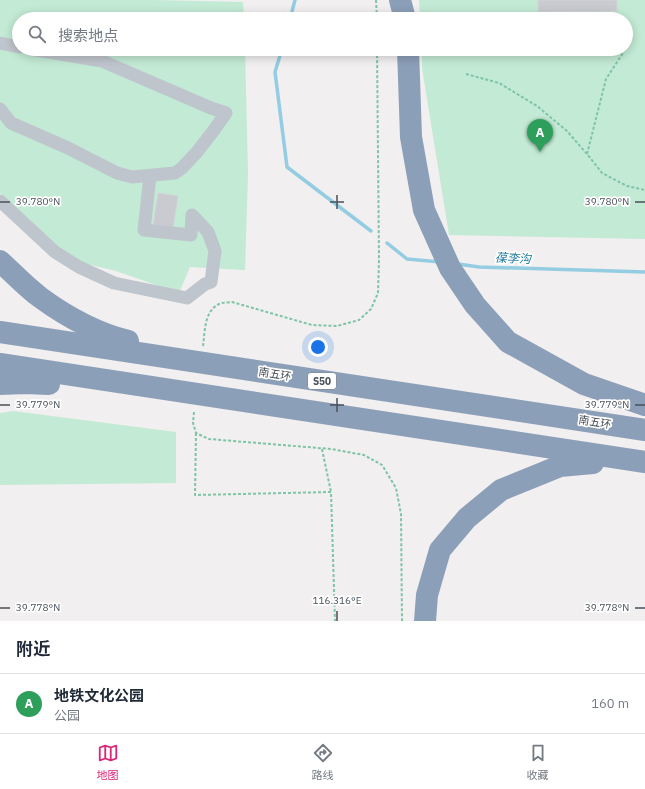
<!DOCTYPE html>
<html lang="zh">
<head>
<meta charset="utf-8">
<style>
  body { margin:0; font-family:"IBM Plex Sans","Noto Sans SC",sans-serif; background:#f2f2f3; color:#1f2937 }
  .you { position:absolute; left:318px; top:347px; width:14px; height:14px; margin:-10px; border:3px solid #fff; border-radius:50%; background:#1a73e8; box-shadow:0 0 0 6px #1a73e833 }
  .badge { display:grid; place-items:center; width:26px; height:26px; border-radius:50%; background:#db2777; color:#fff; font-size:13px; font-weight:700 }
  .pin { position:absolute; translate:-50% -33px; filter:drop-shadow(0 1px 2px #0008) }
  .pin::after { content:''; position:absolute; top:21px; width:14px; height:12px; background:inherit; clip-path:polygon(0 0,100% 0,50% 100%) }
  .list { margin:0; padding:0; list-style:none }
  h2 { display:flex; justify-content:space-between; align-items:center; height:52px; margin:0; padding:0 16px; font-size:17px }
  h2 small { font-size:13px; font-weight:400; color:#747a83 }
  .list li { display:grid; grid-template-columns:26px 1fr auto; gap:12px; align-items:center; box-sizing:border-box; height:60px; padding:0 16px; border-top:1px solid #e0e1e3 }
  .list b { display:block; font-size:15px; white-space:nowrap }
  .list p { margin:0; font-size:13px; white-space:nowrap; color:#747a83 }
  .list em { font-size:13px; font-style:normal; color:#747a83 }
  .icon { flex:none; width:22px; height:22px; fill:none; stroke:currentColor; stroke-width:2; stroke-linecap:round; stroke-linejoin:round }
  .map { position:relative; flex:none; width:645px; height:621px; overflow:hidden }
  .search { position:absolute; background:#fff; box-shadow:0 2px 10px #0003; left:12px; right:12px; top:12px; height:44px; display:flex; align-items:center; gap:10px; box-sizing:border-box; padding:0 14px; border-radius:22px; color:#747a83; font-size:15px }
  .sheet { height:112px; background:#fff }
  nav { display:flex; justify-content:space-around; align-items:center; box-sizing:border-box; height:56px; border-top:1px solid #e0e1e3; background:#fff; font-size:11px; color:#747a83 }
  nav a { display:grid; justify-items:center; gap:2px }
  nav .on { color:#db2777 }
  .map>svg:first-child { display:block }
</style>
</head>
<body>
<div class="map">
<svg width="645" height="621" viewBox="0 0 645 621">
  <rect width="100%" height="100%" fill="#f1efef"/>
  <g fill="#c2ead4">
    <path d="M 0,0 L 154,0 L 243,2 L 244,19 L 19,19 L 19,49 L 245,49 L 248,173 L 245,270 L 190,267 L 179,293 L 116,271 L 83,263 L 51,245 L 0,193 Z"/>
    <path d="M 419,0 L 645,0 L 645,239 L 449,235 L 422,68 L 422,49 L 626,49 L 626,19 L 420,19 Z"/>
    <path d="M 13,411 L 176,432 L 176,483 L 0,485 L 0,413 Z"/>
  </g>
  <g fill="none" stroke-linecap="round" stroke-linejoin="round">
    <g stroke="#94cde2" stroke-width="3.5">
      <path d="M 290,19 L 295,0"/>
      <path d="M 282,49 L 275,72 L 287,167 L 371,231"/>
      <path d="M 387,243 L 407,259 L 440,262"/>
      <path d="M 458,264 L 479,267 L 645,272"/>
    </g>
  </g>
  <g fill="#c9cbd1" stroke="#d3d5da">
    <path d="M 538,0 L 617,0 L 617,11 L 538,12 Z"/>
    <path d="M 158,193 L 178,196 L 173,229 L 153,226 Z"/>
  </g>
  <g fill="none" stroke-linecap="round" stroke-linejoin="round">
    <g stroke="#7ec4a6" stroke-width="2" stroke-dasharray="3 2" stroke-linecap="butt">
      <path d="M 376,0 L 377,19"/>
      <path d="M 466,74 L 499,83 L 537,106 L 567,131 L 587,154 L 602,173 L 627,186 L 645,190"/>
      <path d="M 587,154 L 606,79 L 623,53"/>
      <path d="M 203,346 C 205,332 204,311 219,304 C 222,302 227,303 232,302 L 312,325 L 337,326 L 359,320 L 371,309 L 378,293 L 379,260 L 377,49"/>
      <path d="M 194,412 L 193,423 L 196,433 L 209,439 L 331,449 L 364,455 L 382,465 L 396,488 L 401,514 L 402,621"/>
      <path d="M 196,433 L 195,495 L 331,492 L 335,621"/>
      <path d="M 322,449 L 331,492"/>
    </g>
    <g stroke="#bfc5cc" stroke-width="13">
      <path d="M 0,43 L 19,47"/>
      <path d="M 0,109 L 11,123 L 68,148 L 117,173 L 132,177 L 175,173 L 182,168 L 197,152 L 214,130 L 226,113 L 211,108 L 102,61 L 30,49"/>
      <path d="M 0,201 L 55,252 L 79,267 L 114,283 L 187,298 L 205,284 L 211,282 L 215,251 L 208,232 L 192,215 L 191,235 L 144,230 L 150,176"/>
    </g>
    <g stroke="#8c9fb8" stroke-width="22">
      <path d="M 400,0 L 405,19"/>
      <path d="M 408,49 L 411,137 L 424,210 L 450,268 L 475,305 L 508,342 L 584,384 L 645,405"/>
      <path d="M 0,261 C 13,273 26,287 41,298 C 67,317 97,333 128,341"/>
      <path d="M 0,332 L 645,430"/>
      <path d="M 0,364 L 645,462"/>
      <path d="M 0,384 L 25,383 L 49,384"/>
      <path d="M 425,621 L 427,595 L 440,550 L 467,518 L 501,490 L 560,466 L 593,463"/>
    </g>
  </g>
  <path fill="none" stroke="#49515a" stroke-width="1.5" d="M 337,195 L 337,209M 0,202 L 10,202M 330,202 L 344,202M 635,202 L 645,202M 337,398 L 337,412M 0,405 L 10,405M 330,405 L 344,405M 635,405 L 645,405M 0,608 L 10,608M 635,608 L 645,608M 337,611 L 337,621"/>
  <g text-anchor="middle" dominant-baseline="central" stroke-width="3.5" stroke-linejoin="round" paint-order="stroke">
    <rect fill="#fff" stroke="#80858c" stroke-width="1" x="308" y="373" width="28" height="16" rx="3"/>
    <g font-size="10" font-weight="bold" fill="#49515a">
      <text x="322" y="381">S50</text>
    </g>
    <g font-size="11" fill="#49515a" stroke="#fff">
      <text transform="translate(275 374) rotate(9)">南五环</text>
      <text transform="translate(595 422) rotate(9)">南五环</text>
    </g>
    <g font-size="12" font-style="italic" fill="#1c789a" stroke="#fff">
      <text transform="translate(513 258) rotate(2)">葆李沟</text>
    </g>
  </g>
  <g font-size="10" text-anchor="middle" fill="#49515a" stroke="#fff" stroke-width="3.5" stroke-linejoin="round" paint-order="stroke">
    <text x="38" y="205">39.780°N</text>
    <text x="607" y="205">39.780°N</text>
    <text x="38" y="408">39.779°N</text>
    <text x="607" y="408">39.779°N</text>
    <text x="337" y="604">116.316°E</text>
    <text x="38" y="611">39.778°N</text>
    <text x="607" y="611">39.778°N</text>
  </g>
</svg>
<div class="you"></div>
<div class="pin badge" style="left:540px;top:152px;background:#2e9e5b">A</div>
<div class="search"><svg class="icon" aria-label="search" viewBox="0 0 24 24"><circle cx="10" cy="10" r="6"/><path d="M15 15l6 6"/></svg>搜索地点</div>
</div>
<section class="sheet">
<h2>附近<small></small></h2>
<ul class="list">
<li><span class="badge" style="background:#2e9e5b">A</span><div><b>地铁文化公园</b><p>公园</p></div><em>160 m</em></li>
</ul>
</section>
<nav>
<a class="on"><svg class="icon" aria-label="map" viewBox="0 0 24 24"><path d="M3 6l6-2 6 2 6-2v14l-6 2-6-2-6 2zM9 4v14M15 6v14"/></svg>地图</a>
<a><svg class="icon" aria-label="directions" viewBox="0 0 24 24"><path d="M12 3l9 9-9 9-9-9zM9 14v-3h6M13 9l2 2-2 2"/></svg>路线</a>
<a><svg class="icon" aria-label="saved" viewBox="0 0 24 24"><path d="M7 4h10v16l-5-4-5 4z"/></svg>收藏</a>
</nav>
</body>
</html>
